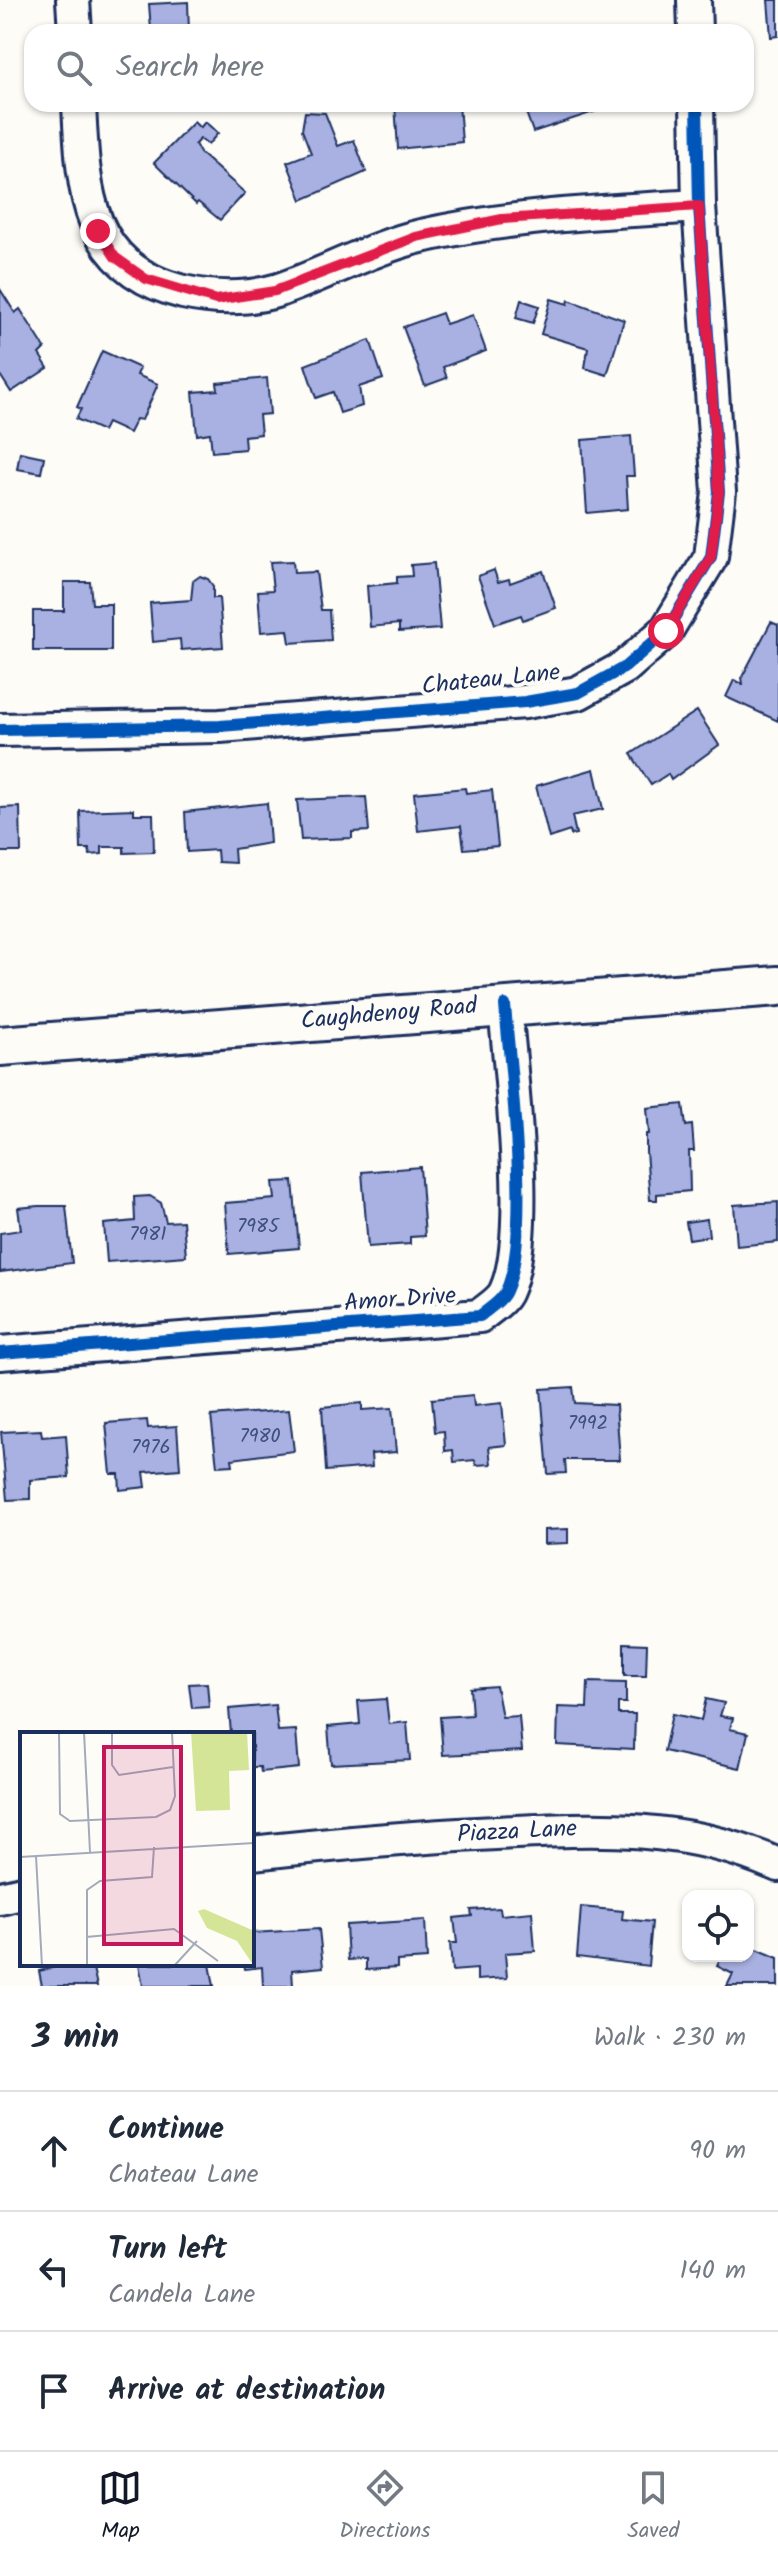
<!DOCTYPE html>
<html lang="en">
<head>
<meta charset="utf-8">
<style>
  body { margin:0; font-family:Kalam,sans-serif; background:#f2f2f3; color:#1f2937 }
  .controls { position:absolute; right:24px; bottom:24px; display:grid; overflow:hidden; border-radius:16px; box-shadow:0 2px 6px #0004 }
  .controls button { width:72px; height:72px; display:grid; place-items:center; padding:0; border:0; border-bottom:2px solid #e0e1e3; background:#fff; color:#1f2937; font:40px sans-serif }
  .stop { position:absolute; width:24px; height:24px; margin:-18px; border:6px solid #e11d48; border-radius:50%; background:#fff }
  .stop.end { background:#e11d48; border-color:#fff; box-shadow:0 2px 8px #0008 }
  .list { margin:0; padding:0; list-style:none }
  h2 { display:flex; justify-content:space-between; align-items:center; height:104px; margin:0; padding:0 32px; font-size:34px }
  h2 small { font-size:26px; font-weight:400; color:#747a83 }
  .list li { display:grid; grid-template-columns:52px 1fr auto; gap:24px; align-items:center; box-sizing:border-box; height:120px; padding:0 32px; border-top:2px solid #e0e1e3 }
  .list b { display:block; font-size:30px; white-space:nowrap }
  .list p { margin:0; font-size:26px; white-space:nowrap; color:#747a83 }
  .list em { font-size:26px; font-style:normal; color:#747a83 }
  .icon { flex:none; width:44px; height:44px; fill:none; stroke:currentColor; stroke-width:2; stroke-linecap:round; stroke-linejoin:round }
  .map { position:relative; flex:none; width:778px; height:1986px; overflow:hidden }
  .search { position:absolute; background:#fff; box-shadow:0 2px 6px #0004; left:24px; right:24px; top:24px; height:88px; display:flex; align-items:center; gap:20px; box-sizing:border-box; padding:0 28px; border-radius:24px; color:#747a83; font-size:30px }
  .sheet { height:464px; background:#fff }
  nav { display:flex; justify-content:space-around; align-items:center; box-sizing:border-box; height:112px; border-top:2px solid #e0e1e3; background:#fff; font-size:22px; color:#747a83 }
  nav a { display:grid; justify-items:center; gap:4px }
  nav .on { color:#111827 }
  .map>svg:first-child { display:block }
</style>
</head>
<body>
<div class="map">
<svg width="778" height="1986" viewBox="0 0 778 1986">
  <rect width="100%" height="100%" fill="#fdfcf7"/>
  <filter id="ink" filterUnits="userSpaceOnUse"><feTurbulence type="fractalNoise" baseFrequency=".0125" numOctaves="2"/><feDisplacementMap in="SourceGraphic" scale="16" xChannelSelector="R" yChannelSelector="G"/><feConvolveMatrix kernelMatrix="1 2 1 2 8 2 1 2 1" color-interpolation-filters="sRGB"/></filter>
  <g filter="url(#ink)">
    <g fill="#a8b1e2" stroke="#1b2f5e" stroke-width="2">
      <path d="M 768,0 L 778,0 L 778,36 L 771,37 Z"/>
      <path d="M 188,2 L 189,32 L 146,32 L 151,30 L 149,4 Z"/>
      <path d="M 395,104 L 417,104 L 417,107 L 459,104 L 462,142 L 398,149 Z"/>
      <path d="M 523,104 L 611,104 L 612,106 L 533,132 Z"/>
      <path d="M 305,112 L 325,113 L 338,146 L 354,140 L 366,172 L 302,200 L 287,162 L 311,153 L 302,130 Z"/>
      <path d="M 194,122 L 200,128 L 205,122 L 218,133 L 208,145 L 200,139 L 195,144 L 200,153 L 245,193 L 220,220 L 198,202 L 196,204 L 154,163 Z"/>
      <path d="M 0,289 L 15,313 L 20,309 L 45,348 L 39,354 L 48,368 L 11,392 L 0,375 Z"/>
      <path d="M 551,299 L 568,304 L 569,300 L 624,320 L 607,375 L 585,368 L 588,348 L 541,334 Z"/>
      <path d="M 521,300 L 539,306 L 533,323 L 516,318 Z"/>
      <path d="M 442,313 L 446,324 L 473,315 L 486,351 L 443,367 L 447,378 L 425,386 L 403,327 Z"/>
      <path d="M 370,340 L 383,379 L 359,387 L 362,406 L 340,413 L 333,392 L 316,398 L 305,365 Z"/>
      <path d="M 102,351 L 140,368 L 137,375 L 158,384 L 142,420 L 136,419 L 129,433 L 107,423 L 103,431 L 76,419 L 81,409 L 77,407 Z"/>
      <path d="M 267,378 L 270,414 L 259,415 L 261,434 L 244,436 L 245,449 L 212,452 L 210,433 L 197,435 L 193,392 L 218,390 L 217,383 Z"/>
      <path d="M 631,436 L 634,476 L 626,476 L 628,509 L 587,513 L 582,440 Z"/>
      <path d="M 20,452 L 44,457 L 41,473 L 17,469 Z"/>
      <path d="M 293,561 L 294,573 L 316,572 L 321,610 L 329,610 L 331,640 L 290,643 L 288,630 L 261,632 L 258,591 L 273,590 L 270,562 Z"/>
      <path d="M 434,563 L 440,629 L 399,632 L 399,624 L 370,627 L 367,586 L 397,583 L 397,577 L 412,576 L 411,565 Z"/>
      <path d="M 494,570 L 498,582 L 509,579 L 510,583 L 543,571 L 556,608 L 523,620 L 521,615 L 495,624 L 478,576 Z"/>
      <path d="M 200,576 L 208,579 L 213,586 L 213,598 L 219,598 L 223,647 L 181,650 L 180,639 L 153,642 L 150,603 L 191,600 L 193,581 Z"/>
      <path d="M 64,582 L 90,582 L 92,604 L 111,604 L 111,651 L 33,651 L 33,611 L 64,611 Z"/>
      <path d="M 771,622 L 778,625 L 778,721 L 726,697 L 734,680 L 743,684 L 742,677 Z"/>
      <path d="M 697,711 L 719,745 L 671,780 L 668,774 L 651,785 L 631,754 Z"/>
      <path d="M 594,769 L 603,809 L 572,816 L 576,834 L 571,835 L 570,831 L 549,838 L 536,786 Z"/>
      <path d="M 465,788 L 466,793 L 492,790 L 498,846 L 464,849 L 461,826 L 418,831 L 414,793 Z"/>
      <path d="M 366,797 L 369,831 L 352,832 L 352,838 L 301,840 L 297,800 Z"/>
      <path d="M 267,803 L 270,843 L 234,849 L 235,863 L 218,862 L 217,850 L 187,852 L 185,812 Z"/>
      <path d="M 20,807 L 21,852 L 0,852 L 0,808 Z"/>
      <path d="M 134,809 L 134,814 L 153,814 L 154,852 L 124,853 L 124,847 L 102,847 L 102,854 L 90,855 L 89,849 L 81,849 L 80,811 Z"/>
      <path d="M 683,1104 L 686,1126 L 692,1125 L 694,1151 L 689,1151 L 690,1191 L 657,1194 L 657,1200 L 650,1200 L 646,1152 L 646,1134 L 649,1134 L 647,1108 Z"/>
      <path d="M 420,1167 L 425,1236 L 410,1237 L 410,1244 L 368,1247 L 362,1172 Z"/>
      <path d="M 293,1181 L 299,1248 L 229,1254 L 225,1203 L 275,1199 L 273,1182 Z"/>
      <path d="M 150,1196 L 161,1203 L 166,1222 L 183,1221 L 186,1256 L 107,1262 L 104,1224 L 135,1221 L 134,1197 Z"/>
      <path d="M 778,1202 L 778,1242 L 737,1246 L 734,1205 Z"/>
      <path d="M 39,1206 L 66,1206 L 72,1263 L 0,1272 L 0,1233 L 21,1230 L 18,1208 Z"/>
      <path d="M 707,1219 L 709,1236 L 689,1239 L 686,1222 Z"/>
      <path d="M 573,1387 L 575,1403 L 616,1405 L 620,1460 L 565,1460 L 566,1473 L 548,1474 L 541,1389 Z"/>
      <path d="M 473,1395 L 474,1406 L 502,1403 L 506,1445 L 489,1447 L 491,1464 L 476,1465 L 475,1460 L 454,1462 L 453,1450 L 445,1451 L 444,1431 L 435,1432 L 432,1399 Z"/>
      <path d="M 362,1403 L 362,1410 L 392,1408 L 396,1452 L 371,1454 L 372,1467 L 326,1471 L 322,1407 Z"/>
      <path d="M 289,1410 L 294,1451 L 232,1459 L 233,1465 L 217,1466 L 211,1416 Z"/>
      <path d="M 147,1420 L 148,1428 L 177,1426 L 180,1469 L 144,1472 L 146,1487 L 120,1490 L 119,1474 L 111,1474 L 106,1423 Z"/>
      <path d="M 41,1430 L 42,1437 L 66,1435 L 69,1477 L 30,1480 L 30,1499 L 7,1500 L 1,1432 Z"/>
      <path d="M 568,1529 L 568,1543 L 544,1544 L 544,1530 Z"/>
      <path d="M 624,1643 L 647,1644 L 646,1676 L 624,1676 Z"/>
      <path d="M 588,1682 L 626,1683 L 626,1703 L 618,1703 L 618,1714 L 635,1714 L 634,1749 L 557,1745 L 558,1707 L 587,1708 Z"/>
      <path d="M 207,1683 L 209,1707 L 192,1708 L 189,1684 Z"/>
      <path d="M 496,1686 L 502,1717 L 519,1716 L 522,1751 L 443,1755 L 440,1717 L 472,1715 L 470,1688 Z"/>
      <path d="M 386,1699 L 389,1724 L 407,1722 L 410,1760 L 331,1764 L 328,1727 L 360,1724 L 358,1701 Z"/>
      <path d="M 706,1699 L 724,1703 L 720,1716 L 733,1718 L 730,1729 L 748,1733 L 740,1768 L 664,1751 L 672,1714 L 701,1720 Z"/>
      <path d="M 275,1705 L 278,1731 L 296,1730 L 299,1768 L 261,1772 L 260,1767 L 252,1767 L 252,1734 L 231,1734 L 229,1709 Z"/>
      <path d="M 581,1907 L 623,1911 L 622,1919 L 652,1922 L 648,1966 L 577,1957 Z"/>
      <path d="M 500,1908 L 501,1915 L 532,1912 L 535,1951 L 505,1953 L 507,1978 L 477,1980 L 477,1969 L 452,1971 L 450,1943 L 457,1943 L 454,1918 L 472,1916 L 471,1910 Z"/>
      <path d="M 425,1920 L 427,1959 L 397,1961 L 397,1968 L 366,1970 L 366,1959 L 348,1960 L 346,1925 Z"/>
      <path d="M 319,1929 L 323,1967 L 292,1970 L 293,1986 L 263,1986 L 262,1967 L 245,1969 L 244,1964 L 252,1964 L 252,1933 Z"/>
      <path d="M 748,1945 L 778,1958 L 778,1986 L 727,1986 L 733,1974 L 717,1966 L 722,1956 L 748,1956 Z"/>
      <path d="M 68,1964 L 92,1964 L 97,1986 L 42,1986 L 39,1971 Z"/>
      <path d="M 139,1964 L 210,1964 L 214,1986 L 143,1986 Z"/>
    </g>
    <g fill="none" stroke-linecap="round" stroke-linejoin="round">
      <defs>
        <g id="minor">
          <path d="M 73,0 L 75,32"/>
          <path d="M 694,0 L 695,32"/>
          <path d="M 79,104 C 83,189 85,268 183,292 C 215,299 247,300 279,290 C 326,274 373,247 421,236 C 514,215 605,212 699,206"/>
          <path d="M 0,730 L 220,726 L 525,702 L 578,693 L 625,667 L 666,631 L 711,557 L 719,492 L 699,206 L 697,104"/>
          <path d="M 0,1353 L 480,1316 C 488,1309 502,1301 506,1291 C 532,1235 510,1071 505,1005"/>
          <path d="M 252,1853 C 333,1844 414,1837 496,1833 C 595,1828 685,1823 778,1865"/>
          <path d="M 0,1898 L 22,1893"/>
        </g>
        <path id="tertiary" d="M 0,1046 L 778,986"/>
      </defs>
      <use href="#minor" stroke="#1b2f5e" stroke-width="38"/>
      <use href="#tertiary" stroke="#1b2f5e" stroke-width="44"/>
      <use href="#minor" stroke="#fdfcf7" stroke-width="32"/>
      <use href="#tertiary" stroke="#fdfcf7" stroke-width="38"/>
      <defs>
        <g id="cycleway">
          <path d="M 0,730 L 220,726 L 525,702 L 578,693 L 625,667 L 666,631 L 711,557 L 719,492 L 699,206 L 697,104"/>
          <path d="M 0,1353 L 480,1316 C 488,1309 502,1301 506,1291 C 532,1235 510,1071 505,1005"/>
        </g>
      </defs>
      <use href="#cycleway" stroke="#fdfcf7" stroke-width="17"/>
      <use href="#cycleway" stroke="#0057b8" stroke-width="12"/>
    </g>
  </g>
  <g fill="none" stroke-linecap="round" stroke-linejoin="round" filter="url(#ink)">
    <path stroke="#e11d48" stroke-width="10" d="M 98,231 L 115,257 L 146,279 L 216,300 L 275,291 L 416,237 L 502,219 L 699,206 L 719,492 L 711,557 L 666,631"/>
  </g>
  <g text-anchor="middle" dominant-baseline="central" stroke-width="8" stroke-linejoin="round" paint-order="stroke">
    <g font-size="20" fill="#3e507f">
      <text x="258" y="1227">7985</text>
      <text x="148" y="1235">7981</text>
      <text x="588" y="1424">7992</text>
      <text x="260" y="1437">7980</text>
      <text x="151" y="1448">7976</text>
    </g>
    <g font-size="24" fill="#1b2f5e" stroke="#fdfcf7">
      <text transform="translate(491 680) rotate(-6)">Chateau Lane</text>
      <text transform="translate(389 1014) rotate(-5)">Caughdenoy Road</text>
      <text transform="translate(400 1300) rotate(-4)">Amor Drive</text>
      <text transform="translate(517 1832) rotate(-3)">Piazza Lane</text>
    </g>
  </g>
  <g transform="translate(20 1732)">
    <rect width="234" height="234" fill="#fdfcf7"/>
    <path d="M 171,0 L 227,0 L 229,38 L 209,39 L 210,78 L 176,79 ZM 184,177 L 232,198 L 234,234 L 217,209 L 187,196 L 178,179 Z" fill="#d5e598"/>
    <path fill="none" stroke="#a3aaba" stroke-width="2" d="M 39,0 L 40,82 L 50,89 L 136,85 L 150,78 L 155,64 L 152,0M 64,0 L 70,120M 92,0 L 92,33 L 99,43 L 153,35M 16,124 L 22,234M 0,125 L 234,111M 66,205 L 154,197 L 198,229M 67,234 L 67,158 L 80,149 L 132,145 L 134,115M 154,234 L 177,209"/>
    <path fill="#c2185b" fill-opacity="0.15" stroke="#c2185b" stroke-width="4" d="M 84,15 L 161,15 L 161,212 L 84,212 Z"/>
    <rect width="234" height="234" fill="none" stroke="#1b2f5e" stroke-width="4"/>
  </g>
</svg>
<div class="controls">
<button><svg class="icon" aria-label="locate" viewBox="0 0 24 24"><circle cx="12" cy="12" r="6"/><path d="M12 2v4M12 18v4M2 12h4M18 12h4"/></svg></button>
</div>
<div class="stop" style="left:666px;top:631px"></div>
<div class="stop end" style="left:98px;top:231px"></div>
<div class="search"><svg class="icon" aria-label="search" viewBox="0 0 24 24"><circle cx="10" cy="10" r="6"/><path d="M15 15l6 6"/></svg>Search here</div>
</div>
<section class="sheet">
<h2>3 min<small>Walk · 230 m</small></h2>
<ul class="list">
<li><svg class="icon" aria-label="ahead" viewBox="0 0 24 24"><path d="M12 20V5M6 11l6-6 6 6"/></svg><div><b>Continue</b><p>Chateau Lane</p></div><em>90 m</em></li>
<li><svg class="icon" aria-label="left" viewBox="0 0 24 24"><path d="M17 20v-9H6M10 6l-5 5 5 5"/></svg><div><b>Turn left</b><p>Candela Lane</p></div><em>140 m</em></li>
<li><svg class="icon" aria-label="arrive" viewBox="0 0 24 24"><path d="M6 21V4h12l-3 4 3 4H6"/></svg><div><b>Arrive at destination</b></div></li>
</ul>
</section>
<nav>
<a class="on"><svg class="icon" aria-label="map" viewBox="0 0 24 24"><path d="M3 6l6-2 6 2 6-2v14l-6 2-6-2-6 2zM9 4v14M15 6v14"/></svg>Map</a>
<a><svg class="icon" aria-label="directions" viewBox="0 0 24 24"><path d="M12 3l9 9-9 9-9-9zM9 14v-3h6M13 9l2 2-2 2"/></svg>Directions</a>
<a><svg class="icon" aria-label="saved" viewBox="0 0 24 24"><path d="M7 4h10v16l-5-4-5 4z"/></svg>Saved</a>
</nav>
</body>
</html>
